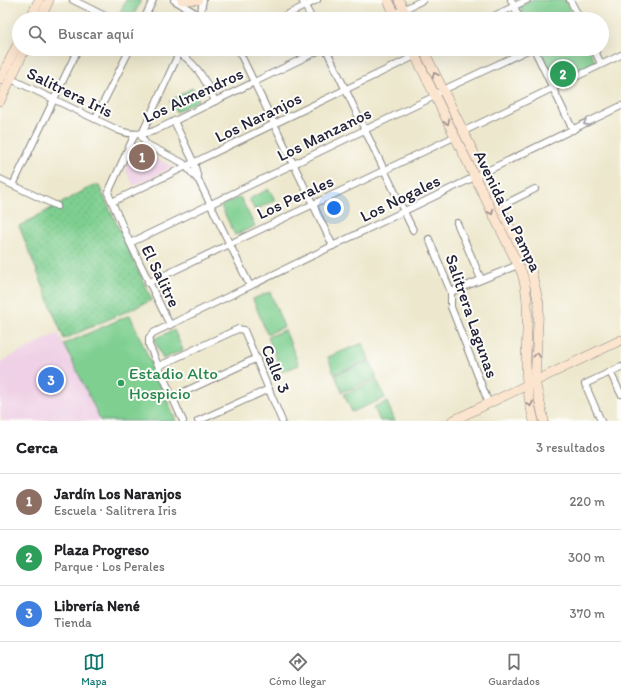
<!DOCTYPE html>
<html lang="es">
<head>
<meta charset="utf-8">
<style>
  body { margin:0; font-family:Itim,sans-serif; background:#f6f6f6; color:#202124 }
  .you { position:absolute; left:334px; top:208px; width:14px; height:14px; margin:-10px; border:3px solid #fff; border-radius:50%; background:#1a73e8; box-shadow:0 0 0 6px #1a73e833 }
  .badge { display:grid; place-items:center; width:26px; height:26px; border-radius:50%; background:#0f766e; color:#fff; font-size:13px; font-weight:700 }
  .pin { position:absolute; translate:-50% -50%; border:2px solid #fff; box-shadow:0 1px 4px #0006 }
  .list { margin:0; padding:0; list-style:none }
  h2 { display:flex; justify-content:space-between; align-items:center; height:52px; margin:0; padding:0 16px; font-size:17px }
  h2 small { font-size:13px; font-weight:400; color:#757577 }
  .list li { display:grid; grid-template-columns:26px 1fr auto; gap:12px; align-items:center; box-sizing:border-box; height:56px; padding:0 16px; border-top:1px solid #e0e0e0 }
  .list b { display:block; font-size:15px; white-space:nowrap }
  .list p { margin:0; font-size:13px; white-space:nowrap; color:#757577 }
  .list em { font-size:13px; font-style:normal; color:#757577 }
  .icon { flex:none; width:22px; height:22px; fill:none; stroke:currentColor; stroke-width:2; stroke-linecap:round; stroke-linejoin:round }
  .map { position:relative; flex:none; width:621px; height:421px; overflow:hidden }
  .search { position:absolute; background:#fff; box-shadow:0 4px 16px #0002; left:12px; right:12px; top:12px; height:44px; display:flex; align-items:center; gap:10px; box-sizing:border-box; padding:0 14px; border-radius:22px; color:#757577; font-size:15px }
  .sheet { height:220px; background:#fff }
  nav { display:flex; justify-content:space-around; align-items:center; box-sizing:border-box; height:56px; border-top:1px solid #e0e0e0; background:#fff; font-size:11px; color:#757577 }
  nav a { display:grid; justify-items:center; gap:2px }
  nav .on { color:#0f766e }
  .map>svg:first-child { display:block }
</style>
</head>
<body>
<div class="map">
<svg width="621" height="421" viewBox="0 0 621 421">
  <defs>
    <pattern id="grass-dots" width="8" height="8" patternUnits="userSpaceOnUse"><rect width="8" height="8" fill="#7ecf90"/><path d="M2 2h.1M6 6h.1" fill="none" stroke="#6db17d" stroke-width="1.8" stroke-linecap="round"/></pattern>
  </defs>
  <rect width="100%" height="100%" fill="#fdfcf7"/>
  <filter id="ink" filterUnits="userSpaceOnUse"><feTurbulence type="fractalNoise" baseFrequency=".025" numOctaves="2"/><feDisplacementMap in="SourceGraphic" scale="8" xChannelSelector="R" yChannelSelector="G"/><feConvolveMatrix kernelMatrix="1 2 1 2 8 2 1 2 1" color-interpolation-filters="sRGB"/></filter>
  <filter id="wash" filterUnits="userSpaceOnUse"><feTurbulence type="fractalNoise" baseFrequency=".012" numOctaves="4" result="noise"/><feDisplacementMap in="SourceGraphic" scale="16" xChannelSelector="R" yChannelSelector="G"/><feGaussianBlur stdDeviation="0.9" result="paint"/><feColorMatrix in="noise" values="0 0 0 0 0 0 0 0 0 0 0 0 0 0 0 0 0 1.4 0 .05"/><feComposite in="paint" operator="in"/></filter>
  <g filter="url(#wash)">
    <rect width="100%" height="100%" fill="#ede8cd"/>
    <g fill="#efd0e6">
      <path d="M 135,147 L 173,167 L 134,186 L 125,169 Z"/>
      <path d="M 58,333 L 101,421 L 2,421 L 0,413 L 0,362 Z"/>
    </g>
    <path fill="url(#grass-dots)" stroke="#507866" d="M 94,185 L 99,186 L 152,300 L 64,339 L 19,226 Z"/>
    <g fill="#7ecf90" stroke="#507866">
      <path d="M 126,0 L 141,0 L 132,19 L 120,13 Z"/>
      <path d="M 531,0 L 566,0 L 575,19 L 526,19 L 519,5 Z"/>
      <path d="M 539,49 L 589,49 L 596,64 L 554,84 Z"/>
      <path d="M 192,88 L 199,100 L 176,112 L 170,101 Z"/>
      <path d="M 269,189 L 275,200 L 255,210 L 249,199 Z"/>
      <path d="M 240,197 L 255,226 L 235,235 L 221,206 Z"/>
      <path d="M 270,292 L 284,327 L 267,334 L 253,299 Z"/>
      <path d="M 130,315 L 176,421 L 101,421 L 64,344 Z"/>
      <path d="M 174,330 L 183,350 L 163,359 L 154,339 Z"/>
      <path d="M 285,330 L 299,365 L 282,372 L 268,337 Z"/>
      <path d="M 363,343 L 369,360 L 334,374 L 328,357 Z"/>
      <path d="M 370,361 L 377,378 L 342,392 L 335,375 Z"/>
      <path d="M 377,380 L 385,398 L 352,412 L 344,394 Z"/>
      <path d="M 387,402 L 395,421 L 380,421 L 374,407 Z"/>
    </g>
  </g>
  <g filter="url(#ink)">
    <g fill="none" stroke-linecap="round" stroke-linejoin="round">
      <defs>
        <g id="street">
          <path d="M 73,0 L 111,19"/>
          <path d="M 174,0 L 205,19"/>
          <path d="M 203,0 L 201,11 L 205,19"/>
          <path d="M 302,0 L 312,19"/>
          <path d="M 511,0 L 520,19"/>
          <path d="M 570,0 L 580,19"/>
          <path d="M 93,19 L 96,12"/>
          <path d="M 144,19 L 153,0"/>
          <path d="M 278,19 L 317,0"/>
          <path d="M 384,19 L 423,0"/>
          <path d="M 488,19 L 527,0"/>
          <path d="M 172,49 C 195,60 205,79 215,101"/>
          <path d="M 238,49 L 333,246"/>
          <path d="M 326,49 L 413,230"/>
          <path d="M 534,49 L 573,130"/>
          <path d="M 594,49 L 601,64"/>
          <path d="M 179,53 L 141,136 L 146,144 L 183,163 L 199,181 L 250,286"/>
          <path d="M 9,78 L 118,130 C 130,135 142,135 154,131 L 322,49"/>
          <path d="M 95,119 L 130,49"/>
          <path d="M 174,121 L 194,163 L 198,178"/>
          <path d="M 462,132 L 621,55"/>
          <path d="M 135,134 L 108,193 L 130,243 L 170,325"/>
          <path d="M 0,179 L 57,206"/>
          <path d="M 13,185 L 78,49"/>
          <path d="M 112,202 L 415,56"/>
          <path d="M 499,207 L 535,189"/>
          <path d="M 457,223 L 481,279"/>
          <path d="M 429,239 L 451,292 L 451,307 L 489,404"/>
          <path d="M 130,243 L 431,98 L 443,90 L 530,49"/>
          <path d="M 148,283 L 454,137"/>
          <path d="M 451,292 L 518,265"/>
          <path d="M 159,366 L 238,329 L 244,330 L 282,421"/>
          <path d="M 610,372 L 621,394"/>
          <path d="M 173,397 L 257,358"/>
          <path d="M 183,421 L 149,345 L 149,338 L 153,333 L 621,106"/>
          <path d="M 198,421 L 269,389"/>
          <path d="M 601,421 L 585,384 L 621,367"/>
        </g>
        <g id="secondary">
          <path d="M 182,0 L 198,0"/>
          <path d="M 388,0 L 397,19"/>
          <path d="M 399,0 L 408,19"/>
          <path d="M 30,19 L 39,0"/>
          <path d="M 40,19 L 49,0"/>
          <path d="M 412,49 L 522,273 C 531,303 526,332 526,363 C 526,383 529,402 534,421"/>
          <path d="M 423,49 L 531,270 L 539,304 L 535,381 L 544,421"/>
          <path d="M 0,80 L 19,41"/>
          <path d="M 0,101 L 25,49"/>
          <path d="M 452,421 L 621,340"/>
        </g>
      </defs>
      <use href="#street" stroke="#888584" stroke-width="8"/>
      <use href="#secondary" stroke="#888584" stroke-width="10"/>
      <use href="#street" stroke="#fff" stroke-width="6"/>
      <use href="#secondary" stroke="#fce5cf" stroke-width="9"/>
    </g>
    <defs><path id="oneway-chevron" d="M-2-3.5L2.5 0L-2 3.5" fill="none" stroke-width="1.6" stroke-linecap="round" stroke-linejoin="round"/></defs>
    <g stroke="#9a8d8c">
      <use href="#oneway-chevron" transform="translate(435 75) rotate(-116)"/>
      <use href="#oneway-chevron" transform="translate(447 122) rotate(64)"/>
      <use href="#oneway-chevron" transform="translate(491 212) rotate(63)"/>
      <use href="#oneway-chevron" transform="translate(537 355) rotate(-87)"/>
      <use href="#oneway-chevron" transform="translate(530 404) rotate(78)"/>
    </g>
    <use stroke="#9c9ca7" href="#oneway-chevron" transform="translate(586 123) rotate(154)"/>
  </g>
  <circle fill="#2e9e5b" stroke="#fdfcf7" stroke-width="1.5" cx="121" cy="383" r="4"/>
  <g text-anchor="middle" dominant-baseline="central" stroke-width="4" stroke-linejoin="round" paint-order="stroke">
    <g font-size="17" fill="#22223b" stroke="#fdfcf7">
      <text transform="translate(70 92) rotate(26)">Salitrera Iris</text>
      <text transform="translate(193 95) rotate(-25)">Los Almendros</text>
      <text transform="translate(258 117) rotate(-26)">Los Naranjos</text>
      <text transform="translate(324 134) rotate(-26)">Los Manzanos</text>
      <text transform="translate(295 197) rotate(-25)">Los Perales</text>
      <text transform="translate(400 198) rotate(-26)">Los Nogales</text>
      <text transform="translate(508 211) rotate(64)">Avenida La Pampa</text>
      <text transform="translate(161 276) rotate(64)">El Salitre</text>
      <text transform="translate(472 316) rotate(71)">Salitrera Lagunas</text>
      <text transform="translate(276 369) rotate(68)">Calle 3</text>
    </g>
    <g font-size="17" fill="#27864d" stroke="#fdfcf7" text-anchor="start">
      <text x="129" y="373">Estadio Alto<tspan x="129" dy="20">Hospicio</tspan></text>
    </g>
  </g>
</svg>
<div class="you"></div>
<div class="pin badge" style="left:142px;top:157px;background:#8d6e63">1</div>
<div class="pin badge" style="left:563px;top:74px;background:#2e9e5b">2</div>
<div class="pin badge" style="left:51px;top:380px;background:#3f7fe0">3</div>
<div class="search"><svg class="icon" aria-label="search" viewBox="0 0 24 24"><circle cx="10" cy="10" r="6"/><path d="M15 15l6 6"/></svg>Buscar aquí</div>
</div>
<section class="sheet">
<h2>Cerca<small>3 resultados</small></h2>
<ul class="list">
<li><span class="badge" style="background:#8d6e63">1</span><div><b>Jardín Los Naranjos</b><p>Escuela · Salitrera Iris</p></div><em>220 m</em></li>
<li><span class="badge" style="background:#2e9e5b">2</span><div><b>Plaza Progreso</b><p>Parque · Los Perales</p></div><em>300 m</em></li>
<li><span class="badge" style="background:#3f7fe0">3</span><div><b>Librería Nené</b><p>Tienda</p></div><em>370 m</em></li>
</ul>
</section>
<nav>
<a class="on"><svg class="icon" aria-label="map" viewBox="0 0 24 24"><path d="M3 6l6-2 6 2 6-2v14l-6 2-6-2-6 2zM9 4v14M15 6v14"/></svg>Mapa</a>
<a><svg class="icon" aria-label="directions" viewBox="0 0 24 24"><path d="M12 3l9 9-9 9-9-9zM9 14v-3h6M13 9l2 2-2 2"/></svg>Cómo llegar</a>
<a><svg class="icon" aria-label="saved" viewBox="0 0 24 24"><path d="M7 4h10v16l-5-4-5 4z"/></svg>Guardados</a>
</nav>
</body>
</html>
